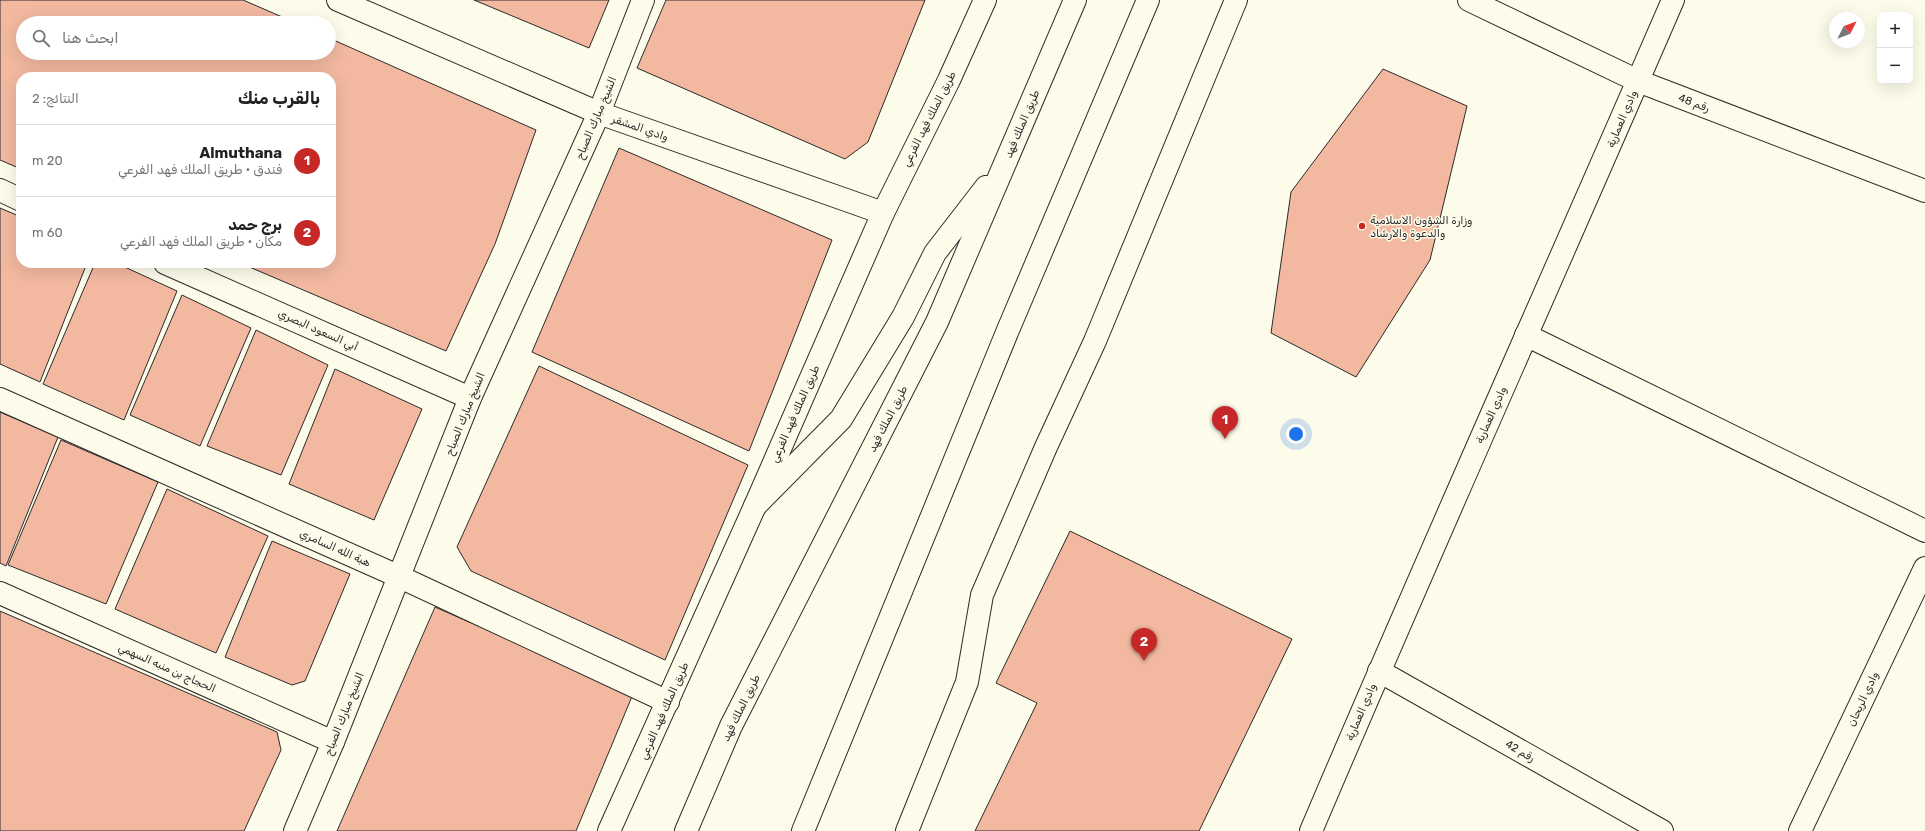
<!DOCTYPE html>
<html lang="ar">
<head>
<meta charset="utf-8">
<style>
  body { margin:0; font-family:Rubik,Vazirmatn,sans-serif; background:#f2f2f2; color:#222; direction:rtl }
  .controls { position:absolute; right:12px; top:12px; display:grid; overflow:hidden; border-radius:8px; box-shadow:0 4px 16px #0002 }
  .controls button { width:36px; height:36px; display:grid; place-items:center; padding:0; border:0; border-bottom:1px solid #e0e0e0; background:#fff; color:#222; font:20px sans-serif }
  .compass { position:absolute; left:1829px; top:12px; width:36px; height:36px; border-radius:50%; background:#fff; box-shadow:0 4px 16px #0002; rotate:48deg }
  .you { position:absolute; left:1296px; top:434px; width:14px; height:14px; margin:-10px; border:3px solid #fff; border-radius:50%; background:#1a73e8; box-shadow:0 0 0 6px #1a73e833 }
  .badge { display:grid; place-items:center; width:26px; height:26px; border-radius:50%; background:#c62828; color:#fff; font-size:13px; font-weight:700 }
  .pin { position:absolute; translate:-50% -33px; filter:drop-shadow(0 1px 2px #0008) }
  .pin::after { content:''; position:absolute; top:21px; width:14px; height:12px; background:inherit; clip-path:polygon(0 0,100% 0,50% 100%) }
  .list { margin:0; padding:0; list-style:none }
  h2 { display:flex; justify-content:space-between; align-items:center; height:52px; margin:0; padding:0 16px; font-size:17px }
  h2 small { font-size:13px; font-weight:400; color:#767676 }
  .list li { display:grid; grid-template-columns:26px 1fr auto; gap:12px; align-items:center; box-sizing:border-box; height:72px; padding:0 16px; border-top:1px solid #e0e0e0 }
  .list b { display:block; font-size:15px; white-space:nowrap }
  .list p { margin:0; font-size:13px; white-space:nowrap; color:#767676 }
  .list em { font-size:13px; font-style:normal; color:#767676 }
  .icon { flex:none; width:22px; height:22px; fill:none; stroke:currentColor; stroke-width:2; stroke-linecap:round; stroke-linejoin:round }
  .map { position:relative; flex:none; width:1925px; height:831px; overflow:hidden; direction:ltr }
  .search { position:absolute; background:#fff; box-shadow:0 4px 16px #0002; left:16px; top:16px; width:320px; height:44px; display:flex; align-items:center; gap:10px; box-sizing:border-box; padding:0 14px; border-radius:22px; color:#767676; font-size:15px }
  .panel { position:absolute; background:#fff; box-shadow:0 4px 16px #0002; left:16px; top:72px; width:320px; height:196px; border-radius:16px; direction:rtl }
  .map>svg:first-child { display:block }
</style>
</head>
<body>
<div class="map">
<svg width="1925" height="831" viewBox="0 0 1925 831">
  <rect width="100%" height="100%" fill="#fdfbea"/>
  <g fill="#f2b8a0" stroke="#2b2b2b">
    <path d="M 0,0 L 243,0 L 296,23 L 23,23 L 23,53 L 329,53 L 329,38 L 536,130 L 495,244 L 446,351 L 240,263 L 331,263 L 331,77 L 21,77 L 21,169 L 0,160 Z"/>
    <path d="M 474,0 L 609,0 L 589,48 Z"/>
    <path d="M 666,0 L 925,0 L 868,142 L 845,159 L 637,68 Z"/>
    <path d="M 1383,69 L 1467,106 L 1430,260 L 1356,377 L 1271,333 L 1291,192 Z"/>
    <path d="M 619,148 L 832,240 L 749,451 L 532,352 Z"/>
    <path d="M 0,208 L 21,217 L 21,263 L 87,263 L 40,382 L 0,364 Z"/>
    <path d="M 95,263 L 116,263 L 177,291 L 124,420 L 43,384 Z"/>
    <path d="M 182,295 L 251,328 L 200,446 L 130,415 Z"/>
    <path d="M 256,330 L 328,365 L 281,475 L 207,446 Z"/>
    <path d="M 539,366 L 748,465 L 665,660 L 471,571 L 457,547 Z"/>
    <path d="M 335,369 L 422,409 L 374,520 L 289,484 Z"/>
    <path d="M 0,412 L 58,437 L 6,566 L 0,563 Z"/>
    <path d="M 61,440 L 158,482 L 106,604 L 8,565 Z"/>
    <path d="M 167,489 L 268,536 L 216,653 L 115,609 Z"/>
    <path d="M 1070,531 L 1292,639 L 1199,831 L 975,831 L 1037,703 L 996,683 Z"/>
    <path d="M 272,541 L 350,574 L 305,681 L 292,685 L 225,657 Z"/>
    <path d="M 435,607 L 633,694 L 576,831 L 337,831 Z"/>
    <path d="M 0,611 L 277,732 L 281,750 L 244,831 L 0,831 Z"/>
  </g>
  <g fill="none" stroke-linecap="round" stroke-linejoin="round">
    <defs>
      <g id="minor">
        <path d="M 338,0 L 599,113 L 883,213"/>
        <path d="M 1469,0 L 1638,81 L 1925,191"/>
        <path d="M 0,190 L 21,200"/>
        <path d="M 165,263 L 470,398"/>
        <path d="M 1526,335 L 1925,531"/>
        <path d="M 0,399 L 400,577 L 668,702"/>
        <path d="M 0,593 L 333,742"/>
        <path d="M 1379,671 L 1662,831"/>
        <path d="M 295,831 L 333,742 L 470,398 L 599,113 L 643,0"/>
        <path d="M 1311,831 C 1429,553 1553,277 1673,0"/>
        <path d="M 1800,831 L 1925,568"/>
      </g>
      <g id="primary">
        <path d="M 609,831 L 755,506 L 883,213 L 949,80 L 985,0"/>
        <path d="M 907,831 L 967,682 L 982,595 L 1046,447 L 1095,341 L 1236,0"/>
      </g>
      <g id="motorway">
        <path d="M 755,506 L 841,419 L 903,317 L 935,253 L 986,187"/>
        <path d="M 686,831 L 731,726 L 937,322 L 1075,0"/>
        <path d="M 803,831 L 1008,330 L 1148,0"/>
      </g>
    </defs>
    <use href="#minor" stroke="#2b2b2b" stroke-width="24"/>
    <use href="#primary" stroke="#2b2b2b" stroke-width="24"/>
    <use href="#motorway" stroke="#2b2b2b" stroke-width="24"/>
    <use href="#minor" stroke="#fdfbea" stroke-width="22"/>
    <use href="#primary" stroke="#fdfbea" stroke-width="22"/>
    <use href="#motorway" stroke="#fdfbea" stroke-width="22"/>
  </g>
  <circle fill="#c62828" stroke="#fdfbea" stroke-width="1.5" cx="1362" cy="226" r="4"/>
  <g text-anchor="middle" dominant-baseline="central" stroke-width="3" stroke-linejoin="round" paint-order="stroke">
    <g font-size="11" fill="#2b2b2b" stroke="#fdfbea">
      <text transform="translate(1694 103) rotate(21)">رقم 48</text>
      <text transform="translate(596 118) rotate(-67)">الشيخ مبارك الصباح</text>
      <text transform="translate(929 119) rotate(-63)">طريق الملك فهد الفرعي</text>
      <text transform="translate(1622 119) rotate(-67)">وادي العمارية</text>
      <text transform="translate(1022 124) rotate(-67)">طريق الملك فهد</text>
      <text transform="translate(640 128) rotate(19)">وادي المشقر</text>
      <text transform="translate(318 330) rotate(24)">أبي السعود البصري</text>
      <text transform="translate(465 414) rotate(-68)">الشيخ مبارك الصباح</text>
      <text transform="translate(795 414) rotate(-66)">طريق الملك فهد الفرعي</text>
      <text transform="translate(1491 415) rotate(-66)">وادي العمارية</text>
      <text transform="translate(888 419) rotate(-63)">طريق الملك فهد</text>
      <text transform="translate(335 548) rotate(24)">هبة الله السامري</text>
      <text transform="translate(167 668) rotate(24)">الحجاج بن منبه السهمي</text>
      <text transform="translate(1863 699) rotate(-65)">وادي الريحان</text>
      <text transform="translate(741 708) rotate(-64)">طريق الملك فهد</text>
      <text transform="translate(664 711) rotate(-66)">طريق الملك فهد الفرعي</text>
      <text transform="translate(1361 712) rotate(-67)">وادي العمارية</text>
      <text transform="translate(344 714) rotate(-68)">الشيخ مبارك الصباح</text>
      <text transform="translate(1520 751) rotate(30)">رقم 42</text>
    </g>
    <g font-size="11" fill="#2b2b2b" stroke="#fdfbea" text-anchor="start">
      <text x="1370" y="220">وزارة الشؤون الاسلامية<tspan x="1370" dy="13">والدعوة والارشاد</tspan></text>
    </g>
  </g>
</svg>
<div class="controls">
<button>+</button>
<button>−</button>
</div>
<svg class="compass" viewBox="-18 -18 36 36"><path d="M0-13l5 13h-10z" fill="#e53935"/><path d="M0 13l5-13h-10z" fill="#767676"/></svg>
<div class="you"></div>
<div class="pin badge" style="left:1225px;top:439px">1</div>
<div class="pin badge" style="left:1144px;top:661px">2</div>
<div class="search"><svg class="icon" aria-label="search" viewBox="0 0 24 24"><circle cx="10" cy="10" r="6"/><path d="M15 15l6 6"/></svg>ابحث هنا</div>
<section class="panel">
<h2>بالقرب منك<small>النتائج: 2</small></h2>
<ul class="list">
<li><span class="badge">1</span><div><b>Almuthana</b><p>فندق · طريق الملك فهد الفرعي</p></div><em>20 m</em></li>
<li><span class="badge">2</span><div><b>برج حمد</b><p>مكان · طريق الملك فهد الفرعي</p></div><em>60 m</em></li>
</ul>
</section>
</div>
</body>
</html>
